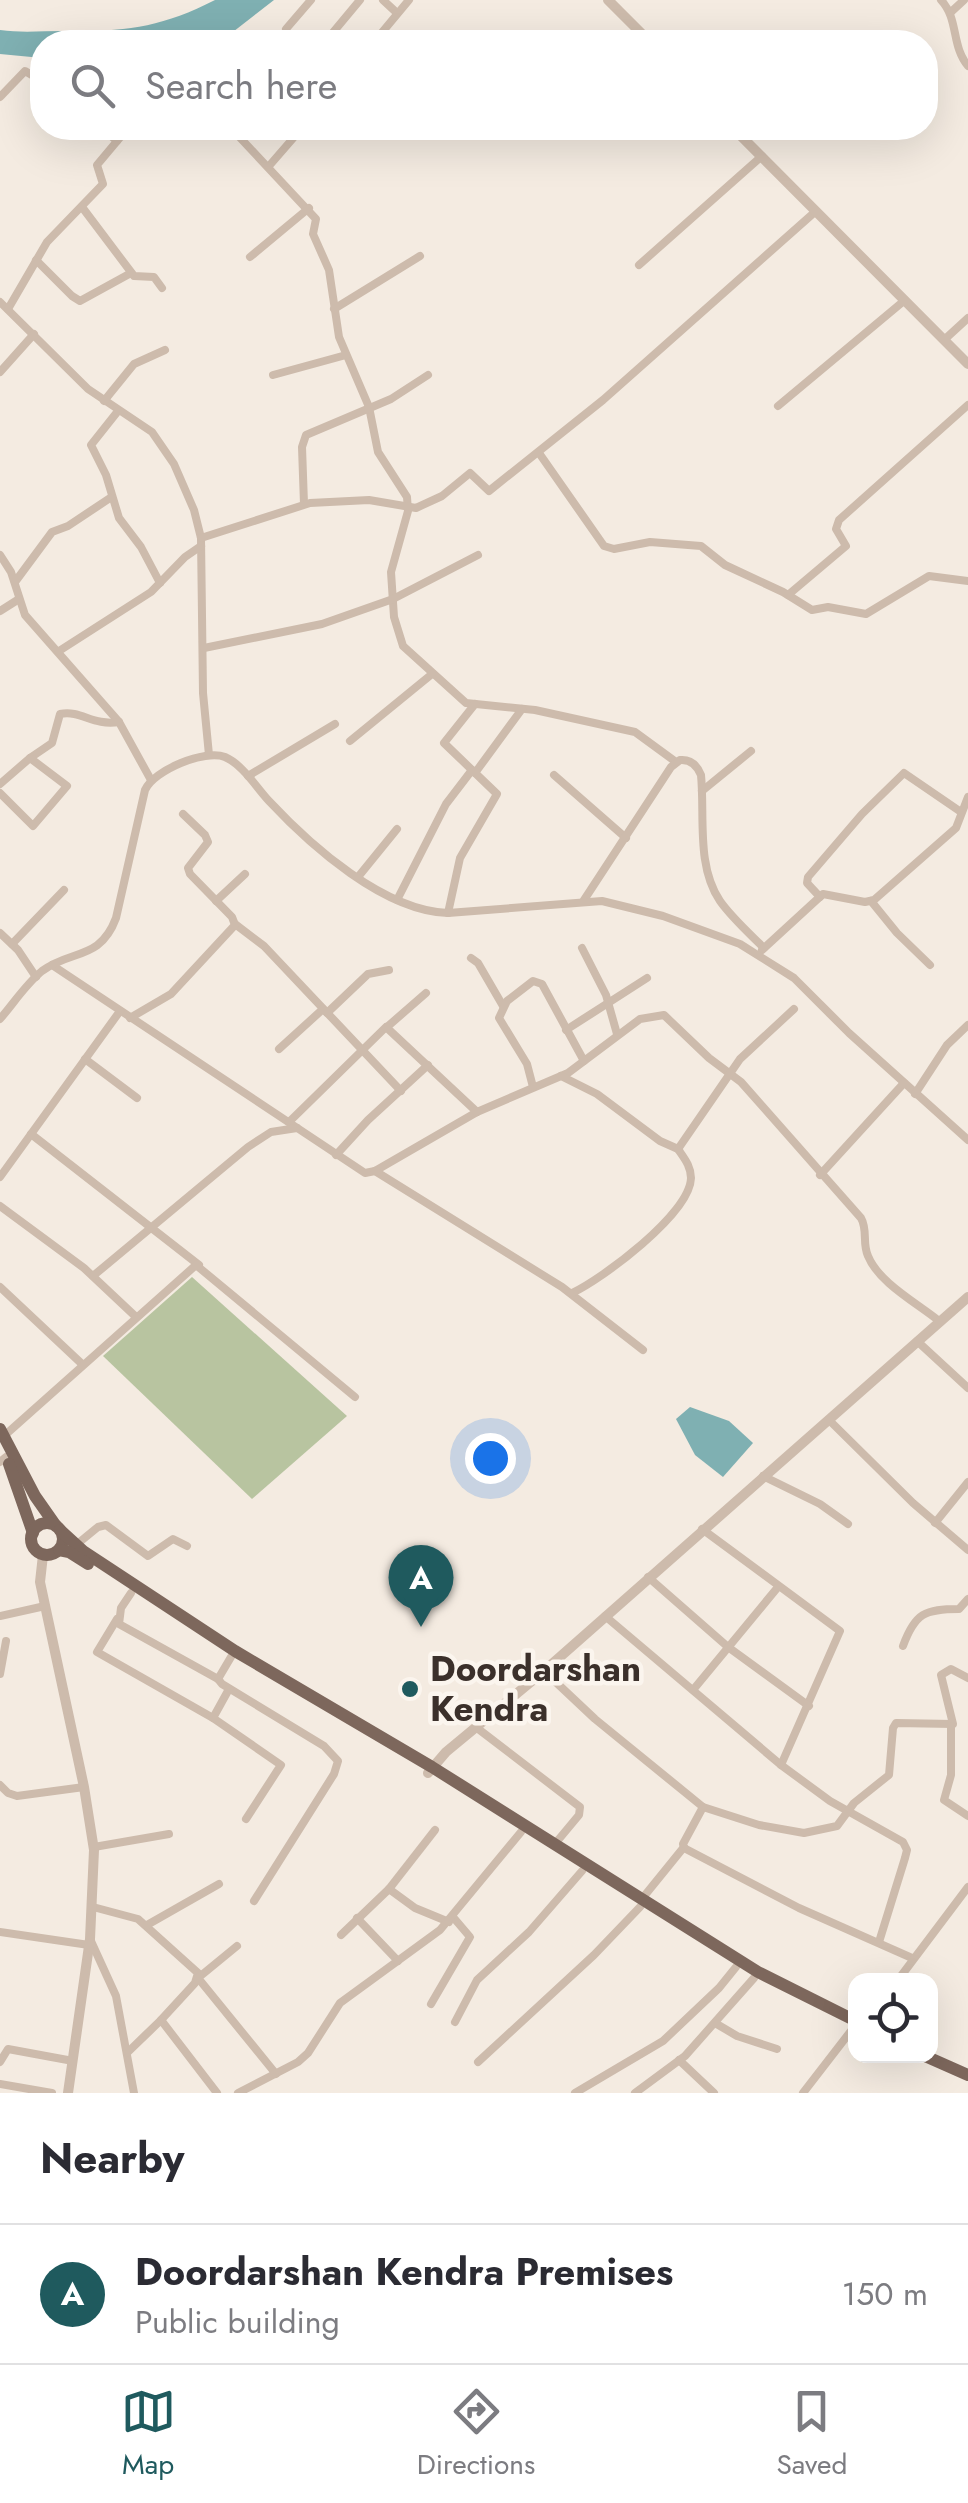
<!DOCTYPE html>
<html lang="en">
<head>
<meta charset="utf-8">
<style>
  body { margin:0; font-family:Jost,sans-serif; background:#f7f7f7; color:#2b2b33 }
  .controls { position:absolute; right:30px; bottom:30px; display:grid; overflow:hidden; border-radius:20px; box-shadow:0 10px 40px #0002 }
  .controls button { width:90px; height:90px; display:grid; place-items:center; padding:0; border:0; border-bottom:2px solid #e1e1e2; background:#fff; color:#2b2b33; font:50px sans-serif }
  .you { position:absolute; left:490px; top:1458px; width:35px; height:35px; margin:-25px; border:8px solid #fff; border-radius:50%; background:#1a73e8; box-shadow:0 0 0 15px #1a73e833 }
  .badge { display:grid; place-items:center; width:65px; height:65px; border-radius:50%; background:#1f5a5e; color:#fff; font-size:32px; font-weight:700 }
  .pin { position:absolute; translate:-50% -82px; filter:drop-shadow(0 2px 5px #0008) }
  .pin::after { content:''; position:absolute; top:52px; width:35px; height:30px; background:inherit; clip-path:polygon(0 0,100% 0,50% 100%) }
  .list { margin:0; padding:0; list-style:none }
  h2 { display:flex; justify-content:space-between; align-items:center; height:130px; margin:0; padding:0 40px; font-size:42px }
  h2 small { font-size:32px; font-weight:400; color:#7c7c81 }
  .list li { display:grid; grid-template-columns:65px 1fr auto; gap:30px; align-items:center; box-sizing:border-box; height:140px; padding:0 40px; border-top:2px solid #e1e1e2 }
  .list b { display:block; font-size:38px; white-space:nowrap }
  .list p { margin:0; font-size:32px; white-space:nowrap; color:#7c7c81 }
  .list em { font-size:32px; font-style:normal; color:#7c7c81 }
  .icon { flex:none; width:55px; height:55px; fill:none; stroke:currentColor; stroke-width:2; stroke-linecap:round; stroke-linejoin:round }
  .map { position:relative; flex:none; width:968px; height:2093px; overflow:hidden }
  .search { position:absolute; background:#fff; box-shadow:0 10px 40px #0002; left:30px; right:30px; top:30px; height:110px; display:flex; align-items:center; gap:25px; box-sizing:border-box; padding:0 35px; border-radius:40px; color:#7c7c81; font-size:38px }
  .sheet { height:270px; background:#fff }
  nav { display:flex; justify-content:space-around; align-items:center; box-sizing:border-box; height:140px; border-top:2px solid #e1e1e2; background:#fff; font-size:28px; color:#7c7c81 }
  nav a { display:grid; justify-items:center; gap:5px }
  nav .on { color:#1f5a5e }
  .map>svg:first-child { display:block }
</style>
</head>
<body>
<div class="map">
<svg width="968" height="2093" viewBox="0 0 968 2093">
  <rect width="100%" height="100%" fill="#f4ebe1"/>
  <path fill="#b8c4a0" d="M 192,1277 L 347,1416 L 252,1499 L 103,1356 Z"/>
  <g fill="#7fb0b2">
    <path d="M 215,0 L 274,0 L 229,35 L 209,42 L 42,42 L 42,58 L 0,54 L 0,30 C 21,33 42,31 63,31 C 124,32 160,28 215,0 Z"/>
    <path d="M 690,1407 L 729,1421 L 753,1443 L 723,1477 L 695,1455 L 676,1419 Z"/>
  </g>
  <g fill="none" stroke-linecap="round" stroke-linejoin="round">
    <g stroke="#cdbbac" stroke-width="8">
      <path d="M 383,0 L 397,13"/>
      <path d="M 941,0 C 959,19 951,46 968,66"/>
      <path d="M 951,12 L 964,0"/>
      <path d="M 286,29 L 311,0"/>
      <path d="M 325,42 L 360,0"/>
      <path d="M 374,42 L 409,0"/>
      <path d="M 0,97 L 25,71 L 42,81"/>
      <path d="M 101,128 L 117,141"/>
      <path d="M 231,128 L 316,219 L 313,234 L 329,270 L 339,337 L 369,407 L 378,452 L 407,497 L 408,511 L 391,572 L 394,617 L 403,646 L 466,703 L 535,710 L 635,732 L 676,762"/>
      <path d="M 269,166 L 302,128"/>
      <path d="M 82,207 L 134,276 L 154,277 L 162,288"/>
      <path d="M 250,257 L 309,208"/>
      <path d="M 36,260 L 72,296 L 80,301 L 131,273"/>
      <path d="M 639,265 L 762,156"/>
      <path d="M 0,302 L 88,389 L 152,432 L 174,464 L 194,510 L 201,538 L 203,693 L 209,755"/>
      <path d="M 8,309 L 47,242 L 103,184 L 97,165 L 128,128"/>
      <path d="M 334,309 L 420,256"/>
      <path d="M 944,340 L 968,318"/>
      <path d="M 0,372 L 34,334"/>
      <path d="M 273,375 L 346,355"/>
      <path d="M 104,401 L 134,364 L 165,350"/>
      <path d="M 778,406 L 905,300"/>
      <path d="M 118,411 L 91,445 L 106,475 L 119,518 L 141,547 L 160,583"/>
      <path d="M 539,453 L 604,546 L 614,549 L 650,542 L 701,546 L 725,565 L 783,592 L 812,610 L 828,607 L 866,614 L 929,576 L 968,581"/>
      <path d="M 304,504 L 302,447 L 306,435 L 391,399 L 428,375"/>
      <path d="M 201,538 L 310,503 L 369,500 L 416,508 L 442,496 L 470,473 L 489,491 L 603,400 L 816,211"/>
      <path d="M 0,555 L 11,572 L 25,615 L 119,722 L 151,780"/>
      <path d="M 15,582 L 52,532 L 68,526 L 110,498"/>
      <path d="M 788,595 L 846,546 L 836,529 L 839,520 L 968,405"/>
      <path d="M 0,611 L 19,599"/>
      <path d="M 204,648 L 322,624 L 393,599 L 478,555"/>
      <path d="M 59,651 L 151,592 L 185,557 L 201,546"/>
      <path d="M 350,741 L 432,674"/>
      <path d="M 30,758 L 52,743 L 60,714 C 82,710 92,726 119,722"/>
      <path d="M 475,773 L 522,709"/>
      <path d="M 554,775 L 626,838"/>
      <path d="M 248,776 L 335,724"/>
      <path d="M 0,784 L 30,758 L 67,786 L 33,826 L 0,793"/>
      <path d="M 702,791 L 751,751"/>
      <path d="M 358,877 L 397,829"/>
      <path d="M 820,897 L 807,883 L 808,877 L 862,814 L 904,773 L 961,812"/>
      <path d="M 397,900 L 446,804 L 472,770"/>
      <path d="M 584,900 L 671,767 L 680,760 C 691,759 697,765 701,775 C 705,815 696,866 720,901 C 732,918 749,933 764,948"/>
      <path d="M 216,901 L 245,874"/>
      <path d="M 871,901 L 897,933 L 930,965"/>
      <path d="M 448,913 L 460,858 L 497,794 L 444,743 L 475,704"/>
      <path d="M 235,924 L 264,946 L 401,1091"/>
      <path d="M 0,933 L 18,950 L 36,977"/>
      <path d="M 12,944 L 64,890"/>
      <path d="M 582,948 L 606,995 L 617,1034"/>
      <path d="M 762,950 L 823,894 L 865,902 L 874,900 L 956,828 L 968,797"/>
      <path d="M 471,958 L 478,963 L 503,1006"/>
      <path d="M 52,965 L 365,1173 L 375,1171 L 477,1112 L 568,1073 L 640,1019 L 664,1015 L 709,1058 L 741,1082 L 861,1218 C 868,1230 862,1243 868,1256 C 879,1283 917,1303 939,1321"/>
      <path d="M 327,1013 L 368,974 L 389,970"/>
      <path d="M 130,1018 L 171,994 L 235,925 L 232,917 L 190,874 L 188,868 L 208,842 L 205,835 L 183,814"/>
      <path d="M 0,1019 C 13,1004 26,984 42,971 C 71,949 100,961 116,918 L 145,790 C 154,770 205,749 225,757 C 243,765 256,787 269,801 C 311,846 384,911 448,913 L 602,901 L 663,916 L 740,944 L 794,978 L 849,1033 L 968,1140"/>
      <path d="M 387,1027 L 426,993"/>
      <path d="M 566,1030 L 647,978"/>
      <path d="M 279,1049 L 323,1009"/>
      <path d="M 85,1059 L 137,1098"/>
      <path d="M 561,1076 L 597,1094 L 660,1141 L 678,1149 L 740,1059 L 794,1009"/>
      <path d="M 533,1087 L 527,1064 L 499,1018 L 507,1001 L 533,981 L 542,984 L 584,1061"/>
      <path d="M 915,1094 L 947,1045 L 968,1025"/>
      <path d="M 289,1122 L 386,1027 L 477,1112"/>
      <path d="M 31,1134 L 199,1265"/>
      <path d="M 336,1155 L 368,1120 L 428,1065"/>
      <path d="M 375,1171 L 562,1287 L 643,1350"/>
      <path d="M 820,1175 L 904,1083"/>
      <path d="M 0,1177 L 120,1011"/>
      <path d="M 0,1206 L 84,1268 L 135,1316"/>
      <path d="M 93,1276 L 248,1147 L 271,1132 L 297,1128"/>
      <path d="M 0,1287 L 82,1364"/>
      <path d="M 572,1293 C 602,1279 690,1214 691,1178 C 691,1166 684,1158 678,1149"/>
      <path d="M 917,1341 L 968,1388"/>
      <path d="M 830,1421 L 913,1503 L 968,1550"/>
      <path d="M 4,1436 L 196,1265 L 355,1397"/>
      <path d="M 0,1462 L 6,1457"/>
      <path d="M 763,1476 L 820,1504 L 848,1524"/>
      <path d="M 935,1523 L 968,1482"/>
      <path d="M 702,1529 L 840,1631 L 781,1765"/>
      <path d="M 76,1545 L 98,1527 L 106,1525 L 148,1556 L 173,1539 L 187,1546"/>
      <path d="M 648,1577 L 728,1647 L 809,1706"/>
      <path d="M 131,1593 L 121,1608 L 119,1624 L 218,1679"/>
      <path d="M 0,1616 L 45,1606"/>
      <path d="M 605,1616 L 781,1765 L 830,1801 L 903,1842 L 907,1850 L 905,1858 L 879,1942"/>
      <path d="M 117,1619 L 97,1652 L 213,1718"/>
      <path d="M 903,1646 C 915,1613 925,1609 959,1609 L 968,1599"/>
      <path d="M 231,1657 L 218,1679 L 222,1684 L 324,1746 L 338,1761 L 334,1774 L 254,1901"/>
      <path d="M 544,1671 L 595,1719 L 703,1807 L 759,1825 L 804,1833 L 837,1826 L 854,1803 L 889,1775 L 893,1728 L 896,1723 L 953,1724 L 941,1675 L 951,1669 L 968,1678"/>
      <path d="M 0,1674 L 6,1641"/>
      <path d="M 229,1689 L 213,1718 L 281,1765 L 246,1819"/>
      <path d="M 693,1690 L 778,1587"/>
      <path d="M 951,1726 L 951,1775 L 944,1800 L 968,1816"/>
      <path d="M 477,1728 L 580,1807 L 579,1815 L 554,1845"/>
      <path d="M 0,1785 L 8,1793 L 17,1796 L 84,1787"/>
      <path d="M 703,1807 L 683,1844 L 684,1848 L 799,1908 L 912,1958"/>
      <path d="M 94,1847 L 169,1834"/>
      <path d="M 389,1889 L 435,1830"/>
      <path d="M 641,1900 L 684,1847"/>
      <path d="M 93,1907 L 138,1919 L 198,1973 L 195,1983 L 161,2020 L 217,2093"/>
      <path d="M 357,1918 L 398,1961"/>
      <path d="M 147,1925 L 219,1884"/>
      <path d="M 0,1932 L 89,1945"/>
      <path d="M 341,1935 L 389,1889 L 415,1908 L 449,1922"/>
      <path d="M 90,1939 L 116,1996 L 134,2093"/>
      <path d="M 237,1946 L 198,1978 L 276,2074"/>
      <path d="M 898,1980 L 968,1887"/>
      <path d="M 431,2004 L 470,1937 L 453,1917"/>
      <path d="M 455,2022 L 477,1980 L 529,1932 L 582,1871"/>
      <path d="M 715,2023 L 737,2036 L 777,2049"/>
      <path d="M 128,2052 L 161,2020"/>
      <path d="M 679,2060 L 714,2093"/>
      <path d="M 0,2062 L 8,2049 L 73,2061"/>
      <path d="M 478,2062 L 594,1955 L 640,1907"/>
      <path d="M 0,2084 L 52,2093"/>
      <path d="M 238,2093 L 298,2062 L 308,2053 L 340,2003 L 440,1930 L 521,1832"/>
      <path d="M 575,2093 L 663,2041 L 719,1988 L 736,1967"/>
      <path d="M 635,2093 L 685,2056 L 754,1978"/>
      <path d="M 803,2093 L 854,2027"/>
    </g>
    <g stroke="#cdbbac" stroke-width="10">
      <path d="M 608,0 L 650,42"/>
      <path d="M 733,128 L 968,364"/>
      <path d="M 43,1555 L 40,1582 L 84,1787 L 94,1850 L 90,1939 L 68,2093"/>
      <path d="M 428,1773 L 446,1752 L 544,1671 L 968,1297"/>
    </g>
    <g stroke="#7d675c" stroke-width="12">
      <path d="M 0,1429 L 35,1496 L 56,1526"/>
      <path d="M 9,1464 L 33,1533"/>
      <circle cx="47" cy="1539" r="16"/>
      <path d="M 60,1530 L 83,1551 L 235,1651 L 432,1767 L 758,1972 L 856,2021"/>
      <path d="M 59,1550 L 69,1552 L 88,1564"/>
      <path d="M 925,2056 L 968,2075"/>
    </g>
  </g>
  <circle fill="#1f5a5e" stroke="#fbf5ee" stroke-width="4" cx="410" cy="1689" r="10"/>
  <g text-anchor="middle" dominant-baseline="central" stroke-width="9" stroke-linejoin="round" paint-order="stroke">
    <g font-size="35" font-weight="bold" fill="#3b302b" stroke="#fbf5ee" text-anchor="start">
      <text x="430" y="1669">Doordarshan<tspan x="430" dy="40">Kendra</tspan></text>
    </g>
  </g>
</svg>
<div class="controls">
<button><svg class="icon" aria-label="locate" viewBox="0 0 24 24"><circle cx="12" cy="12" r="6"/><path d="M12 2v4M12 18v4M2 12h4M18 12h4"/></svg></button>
</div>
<div class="you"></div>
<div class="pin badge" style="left:421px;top:1627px">A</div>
<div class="search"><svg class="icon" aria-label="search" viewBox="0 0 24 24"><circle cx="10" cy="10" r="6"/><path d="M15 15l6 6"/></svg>Search here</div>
</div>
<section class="sheet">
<h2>Nearby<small></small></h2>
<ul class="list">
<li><span class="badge">A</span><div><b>Doordarshan Kendra Premises</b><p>Public building</p></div><em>150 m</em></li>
</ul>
</section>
<nav>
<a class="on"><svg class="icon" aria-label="map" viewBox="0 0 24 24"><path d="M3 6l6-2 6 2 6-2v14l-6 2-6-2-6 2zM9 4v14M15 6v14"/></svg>Map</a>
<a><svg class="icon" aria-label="directions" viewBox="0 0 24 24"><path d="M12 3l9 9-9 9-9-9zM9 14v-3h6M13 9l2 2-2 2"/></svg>Directions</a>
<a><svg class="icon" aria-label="saved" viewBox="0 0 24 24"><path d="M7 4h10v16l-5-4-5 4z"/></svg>Saved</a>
</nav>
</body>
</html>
